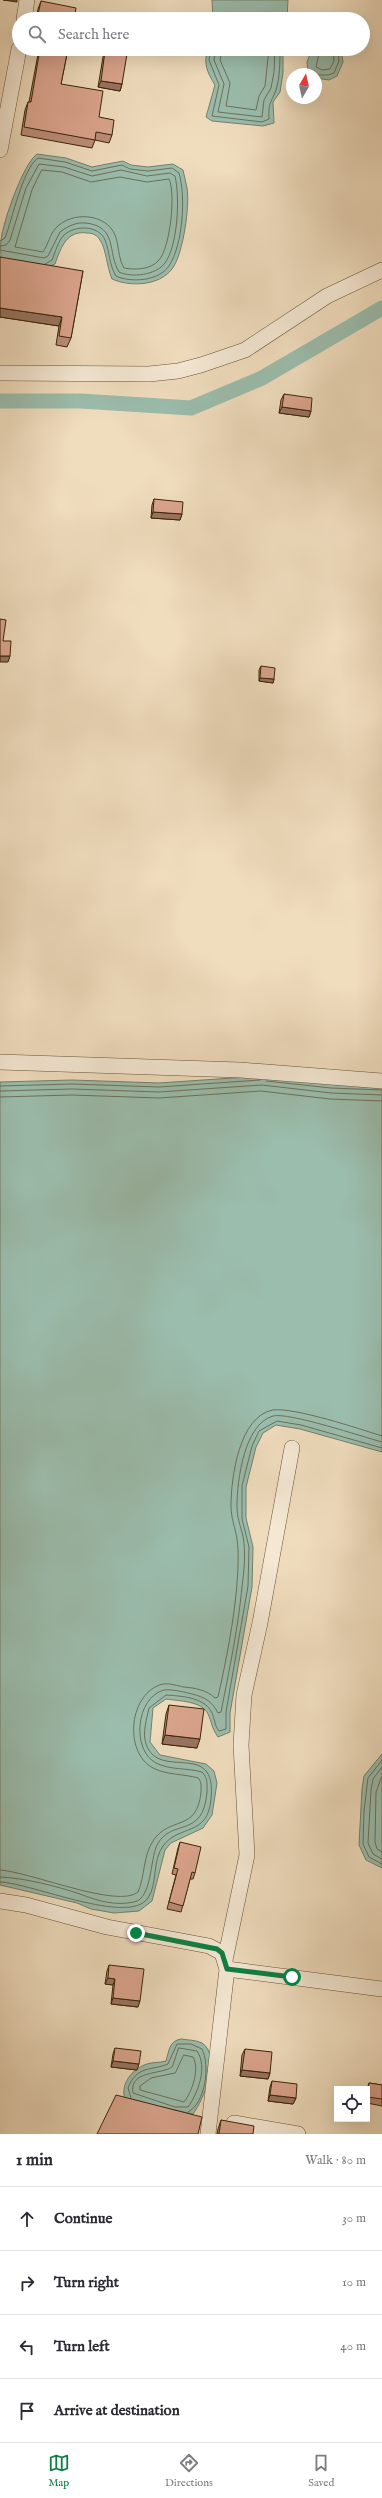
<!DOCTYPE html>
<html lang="en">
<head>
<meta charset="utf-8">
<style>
  body { margin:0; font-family:"IM FELL English",serif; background:#f2f2f3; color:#2b2b33 }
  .controls { position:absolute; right:12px; bottom:12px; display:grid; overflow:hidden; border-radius:0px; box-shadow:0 4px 16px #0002 }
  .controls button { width:36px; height:36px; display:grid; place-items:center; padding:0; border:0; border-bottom:1px solid #e1e1e2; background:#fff; color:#2b2b33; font:20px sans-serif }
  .compass { position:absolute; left:286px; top:68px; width:36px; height:36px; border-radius:50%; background:#fff; box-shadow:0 4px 16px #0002; rotate:9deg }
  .stop { position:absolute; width:12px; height:12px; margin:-9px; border:3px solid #0b8043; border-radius:50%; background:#fff }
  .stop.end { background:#0b8043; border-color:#fff; box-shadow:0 1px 4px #0008 }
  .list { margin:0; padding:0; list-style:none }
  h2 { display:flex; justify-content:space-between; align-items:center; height:52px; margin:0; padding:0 16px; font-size:17px }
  h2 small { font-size:13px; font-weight:400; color:#7c7c81 }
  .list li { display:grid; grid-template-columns:26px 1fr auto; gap:12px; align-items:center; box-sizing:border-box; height:64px; padding:0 16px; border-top:1px solid #e1e1e2 }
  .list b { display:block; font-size:15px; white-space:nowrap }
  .list em { font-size:13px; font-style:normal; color:#7c7c81 }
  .icon { flex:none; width:22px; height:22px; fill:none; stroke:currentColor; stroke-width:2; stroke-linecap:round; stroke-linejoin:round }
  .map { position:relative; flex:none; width:382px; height:2134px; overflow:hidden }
  .search { position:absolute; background:#fff; box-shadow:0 4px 16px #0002; left:12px; right:12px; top:12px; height:44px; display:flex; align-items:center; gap:10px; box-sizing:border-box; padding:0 14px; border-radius:22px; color:#7c7c81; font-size:15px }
  .sheet { height:308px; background:#fff }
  nav { display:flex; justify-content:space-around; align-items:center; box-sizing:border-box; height:56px; border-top:1px solid #e1e1e2; background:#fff; font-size:11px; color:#7c7c81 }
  nav a { display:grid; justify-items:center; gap:2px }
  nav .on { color:#0b8043 }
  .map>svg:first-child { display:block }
</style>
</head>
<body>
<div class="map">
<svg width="382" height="2134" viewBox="0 0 382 2134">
  <rect width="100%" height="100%" fill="#f0ddbe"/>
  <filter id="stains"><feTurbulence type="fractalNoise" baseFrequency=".005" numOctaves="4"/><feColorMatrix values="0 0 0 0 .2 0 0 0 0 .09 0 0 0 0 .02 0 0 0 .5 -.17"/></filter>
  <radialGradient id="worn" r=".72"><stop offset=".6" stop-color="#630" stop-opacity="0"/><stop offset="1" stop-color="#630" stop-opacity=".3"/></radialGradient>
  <g fill="#9bbdad" stroke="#74806b">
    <path d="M 212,0 L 288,0 L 287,19 L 213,19 Z"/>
    <path d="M 208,49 L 283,49 L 283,73 L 280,92 L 273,102 L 274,123 L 263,126 L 212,121 L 206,117 L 215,85 C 207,72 203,63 208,49 Z"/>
    <path d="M 312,49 L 341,49 L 343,62 L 337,76 L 329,80 L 316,78 L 316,74 L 308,74 L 307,62 Z"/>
    <path d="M 37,154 L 66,158 L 92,167 L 123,161 L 131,165 L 148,167 L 173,164 L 183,170 C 184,176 186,182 187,188 C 190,206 183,255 172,269 C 159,286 130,287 112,279 C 107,268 106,248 100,240 C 97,235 93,233 87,233 C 67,230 61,247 55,264 L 45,268 L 1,259 C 1,253 0,246 1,240 C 3,222 23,164 37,154 Z"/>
    <path d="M 262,1076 L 382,1086 L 382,1452 L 300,1429 L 276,1425 L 263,1433 L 256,1447 L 246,1487 L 246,1518 L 253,1547 L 252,1587 L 230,1713 L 230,1732 L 218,1737 C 211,1727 212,1722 208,1714 C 202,1701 179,1701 166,1699 L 153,1708 L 150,1742 L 160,1755 L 206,1764 L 214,1771 L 217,1783 L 212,1815 L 203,1828 L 171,1843 L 165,1850 L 152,1901 L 139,1911 L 114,1913 L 91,1909 L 77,1903 L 0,1885 L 0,1082 L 72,1080 L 159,1083 Z"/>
    <path d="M 382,1754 L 382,1868 L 366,1860 L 359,1845 L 362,1789 L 364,1776 Z"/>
    <path d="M 181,2039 C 187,2040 196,2040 202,2043 C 222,2056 203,2101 193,2114 L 125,2099 C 120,2084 132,2069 147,2064 C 153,2062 159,2063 166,2061 C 169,2051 169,2041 181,2039 Z"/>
  </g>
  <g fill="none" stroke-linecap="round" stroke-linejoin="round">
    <g stroke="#6a715a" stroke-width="1">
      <path d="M 211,49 L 209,60 L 219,85 L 212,116 L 262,122 L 269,119 C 268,103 271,103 276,90 C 280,77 280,62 280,49"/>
      <path d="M 216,49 L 214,60 L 224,84 L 218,112 L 262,117 L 264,100 L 271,88 L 274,72 L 275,49"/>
      <path d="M 222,49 L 220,60 L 230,83 L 226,106 L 256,110 L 259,96 L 265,86 L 269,49"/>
      <path d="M 320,49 L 316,67 L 322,70 L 330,69 L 334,61 L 333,49"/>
      <path d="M 316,75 L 328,75 L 334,73 L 339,61 L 338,49"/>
      <path d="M 42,170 L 62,172 L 91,182 L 120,177 L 147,182 L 169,179 C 176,194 170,248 159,260 C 151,270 134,270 124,268 C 118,258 119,245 115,235 C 106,213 71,211 56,228 C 50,234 48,245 43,252 L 15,247 L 32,190 Z"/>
      <path d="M 0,241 L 5,238 C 12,220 23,168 38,158 L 65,162 L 92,171 L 122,165 L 130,169 L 148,171 L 172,168 L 179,173 C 186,197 183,244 169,266 C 159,281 131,283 116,276 C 109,265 110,252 105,240 C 99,225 75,225 64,235 C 58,241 55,253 52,260 L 45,264"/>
      <path d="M 0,246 L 6,245 L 10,240 L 26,188 L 39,164 L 64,167 L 92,176 L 121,170 L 147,176 L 170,173 L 175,176 C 180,197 178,245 165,263 C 156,275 132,278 119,272 C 107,252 118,227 86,223 C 76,222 68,226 60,232 L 48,256 L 44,258 L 0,250"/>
      <path d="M 266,1081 L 331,1088 L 382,1090"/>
      <path d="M 0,1086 L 72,1084 L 159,1087 L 260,1080"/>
      <path d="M 0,1091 L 72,1089 L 159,1092 L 262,1085 L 331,1093 L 382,1095"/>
      <path d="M 0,1097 L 72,1095 L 159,1098 L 261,1091 L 330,1099 L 382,1101"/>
      <path d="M 382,1760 L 368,1778 L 364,1811 L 363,1844 L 369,1857 L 382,1864"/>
      <path d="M 382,1767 L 373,1779 L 371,1790 L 368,1843 L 373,1854 L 382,1859"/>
      <path d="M 382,1776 L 376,1792 L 375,1842 L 377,1849 L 382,1852"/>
      <path d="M 0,1870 C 31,1872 118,1909 138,1892 C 145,1876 143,1856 153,1841 C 170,1815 197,1833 201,1792 C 201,1787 202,1782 198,1778 C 185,1774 166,1775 153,1768 C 123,1752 129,1692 163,1684 C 170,1683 178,1686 184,1687 C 195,1688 207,1690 215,1698 L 218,1697 C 226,1661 234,1621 237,1584 C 238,1569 239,1553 237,1539 C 235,1527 231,1518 231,1506 C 231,1478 239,1416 273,1410 C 294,1407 360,1429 382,1436"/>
      <path d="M 0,1877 C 25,1878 56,1886 80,1894 C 98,1901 115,1906 134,1902 C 152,1899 150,1859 157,1845 C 172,1817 203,1840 207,1792 C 207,1784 208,1778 202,1772 C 188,1768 169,1770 156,1763 C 131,1750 136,1697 164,1690 C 172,1689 184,1692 192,1694 C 204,1697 212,1701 218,1713 L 221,1712 C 229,1671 238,1629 242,1587 C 244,1571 246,1552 243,1536 C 240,1525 237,1517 237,1506 C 237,1481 244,1424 273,1416 C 289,1412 363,1437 382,1442"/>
      <path d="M 0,1882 C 32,1883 129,1926 148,1898 C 158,1883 152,1861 163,1846 C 179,1824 208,1837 211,1799 C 217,1738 159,1782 146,1744 C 142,1733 147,1718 149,1708 L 166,1695 C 180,1696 203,1697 211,1711 C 215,1718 214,1725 219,1731 L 226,1729 L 226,1712 L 248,1586 L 249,1547 L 242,1519 L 242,1486 L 252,1446 L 259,1431 L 277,1421 L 301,1425 L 382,1448"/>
      <path d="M 179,2048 L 197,2051 C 208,2067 198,2093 188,2107 L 175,2107 L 133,2093 C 129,2070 161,2075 172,2067 Z"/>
      <path d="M 184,2055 L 193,2057 C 200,2069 192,2092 184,2102 L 140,2090 L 140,2086 L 151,2078 L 175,2073 Z"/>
      <path d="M 131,2098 L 128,2088 C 137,2065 151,2071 168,2064 L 177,2044 L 191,2044 L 202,2049 C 210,2065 206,2103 188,2112"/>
    </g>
    <path stroke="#9bbdad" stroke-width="15" d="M 0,401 L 81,401 L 191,408 L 262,378 L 382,308"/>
    <defs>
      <g id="minor">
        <path d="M 24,19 L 27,0"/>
        <path d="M 0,150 L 19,49"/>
        <path d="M 0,373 L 149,374 L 178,371 L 201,365 L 245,350 L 327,296 L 382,270"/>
        <path d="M 0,1062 L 240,1070 L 382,1081"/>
        <path d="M 0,1901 L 26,1905 L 107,1927 L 209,1946 L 222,1953 L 227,1969 L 208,2134"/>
        <path d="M 225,1960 L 247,1855 L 241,1745 L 244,1695 L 260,1623 L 292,1448"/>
        <path d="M 227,1969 L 382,1989"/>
        <path d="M 234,2123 L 298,2134"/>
      </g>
    </defs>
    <use href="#minor" stroke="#675335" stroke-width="16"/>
    <use href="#minor" stroke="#f5e9d5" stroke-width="15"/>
  </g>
  <g fill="#bc8e7a" stroke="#392507">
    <path d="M 41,1 L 74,19 L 36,19 L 38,9 Z"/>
    <path d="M 39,49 L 68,49 L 61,84 L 99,117 L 112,135 L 109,143 L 95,140 L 92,148 L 21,135 L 25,110 L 28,102 L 29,102 Z"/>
    <path d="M 105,51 L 122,84 L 120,91 L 98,87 L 103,57 Z"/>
    <path d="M 83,271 L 71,338 L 67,347 L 56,345 L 59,326 L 0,317 Z"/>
    <path d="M 284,394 L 311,411 L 309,417 L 279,413 L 281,400 Z"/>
    <path d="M 154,499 L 182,514 L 180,520 L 151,518 L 152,505 Z"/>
    <path d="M 261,666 L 274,679 L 273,683 L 259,681 L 259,670 Z"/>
    <path d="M 169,1705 L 197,1748 L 162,1744 L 166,1714 Z"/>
    <path d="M 180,1842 L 195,1873 L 193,1879 L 190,1879 L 181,1912 L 167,1909 L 176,1875 L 172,1874 L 178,1848 Z"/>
    <path d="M 109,1965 L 138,2007 L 111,2004 L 113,1985 L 105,1984 L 107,1971 Z"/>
    <path d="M 115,2048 L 137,2070 L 111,2067 L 113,2054 Z"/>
    <path d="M 245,2049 L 270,2073 L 268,2079 L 240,2076 L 242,2055 Z"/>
    <path d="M 272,2081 L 296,2098 L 293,2104 L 268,2101 L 270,2087 Z"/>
    <path d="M 369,2083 L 382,2085 L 382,2106 L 367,2103 L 367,2089 Z"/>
    <path d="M 221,2120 L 253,2134 L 217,2134 L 218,2129 Z"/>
  </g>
  <g fill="#997463" stroke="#392507">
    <path d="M 3,0 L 17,0 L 17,2 Z"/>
    <path d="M 101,81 L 122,84 L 120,91 L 98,87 Z"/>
    <path d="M 0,308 L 62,317 L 59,326 L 0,317 Z"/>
    <path d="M 282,407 L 311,411 L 309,417 L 279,413 Z"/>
    <path d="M 153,512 L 182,514 L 180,520 L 151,518 Z"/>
    <path d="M 0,656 L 10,656 L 8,662 L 0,662 Z"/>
    <path d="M 260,678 L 274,679 L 273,683 L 259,681 Z"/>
    <path d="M 165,1735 L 200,1739 L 197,1748 L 162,1744 Z"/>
    <path d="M 108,1978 L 115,1979 L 113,1985 L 105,1984 Z"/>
    <path d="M 113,1998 L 140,2001 L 138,2007 L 111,2004 Z"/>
    <path d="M 113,2061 L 139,2064 L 137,2070 L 111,2067 Z"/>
    <path d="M 242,2070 L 270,2073 L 268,2079 L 240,2076 Z"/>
    <path d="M 270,2095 L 296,2098 L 293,2104 L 268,2101 Z"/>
  </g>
  <g fill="#dba58e" stroke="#392507">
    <path d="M 41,1 L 76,8 L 74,19 L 37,19 Z"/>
    <path d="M 40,49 L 68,49 L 61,84 L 103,91 L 99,117 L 114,120 L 112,135 L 96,132 L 95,140 L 24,127 L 28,102 L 31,102 Z"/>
    <path d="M 105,51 L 127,54 L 122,84 L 101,81 Z"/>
    <path d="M 0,257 L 83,271 L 71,338 L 59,336 L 62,317 L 0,308 Z"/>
    <path d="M 284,394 L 312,398 L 311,411 L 282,407 Z"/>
    <path d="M 154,499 L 183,502 L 182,514 L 153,512 Z"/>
    <path d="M 0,619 L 6,620 L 3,641 L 11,641 L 10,656 L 0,656 Z"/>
    <path d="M 261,666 L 275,668 L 274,679 L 260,678 Z"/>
    <path d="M 169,1705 L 204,1709 L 200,1739 L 165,1735 Z"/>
    <path d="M 180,1842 L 201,1847 L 195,1873 L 192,1872 L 183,1906 L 169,1902 L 178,1869 L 174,1868 Z"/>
    <path d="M 109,1965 L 144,1969 L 140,2001 L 113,1998 L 115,1979 L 108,1978 Z"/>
    <path d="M 115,2048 L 141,2051 L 139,2064 L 113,2061 Z"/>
    <path d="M 245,2049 L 272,2052 L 270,2073 L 242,2070 Z"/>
    <path d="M 272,2081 L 297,2084 L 296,2098 L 270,2095 Z"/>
    <path d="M 369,2083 L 382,2085 L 382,2099 L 367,2097 Z"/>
    <path d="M 116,2095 L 202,2117 L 198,2134 L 97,2134 Z"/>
    <path d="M 221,2120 L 254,2126 L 253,2134 L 219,2134 Z"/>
  </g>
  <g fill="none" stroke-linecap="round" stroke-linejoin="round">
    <path stroke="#0b8043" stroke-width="5" d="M 136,1933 L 217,1949 L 222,1953 L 227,1969 L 292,1977"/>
  </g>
  <rect width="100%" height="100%" filter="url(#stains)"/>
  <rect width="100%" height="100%" fill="url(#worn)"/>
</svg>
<div class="controls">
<button><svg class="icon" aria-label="locate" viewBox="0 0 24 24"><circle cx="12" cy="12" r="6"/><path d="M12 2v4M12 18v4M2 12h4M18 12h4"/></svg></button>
</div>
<svg class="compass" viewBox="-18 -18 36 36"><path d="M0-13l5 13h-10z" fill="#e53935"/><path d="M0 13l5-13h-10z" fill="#7c7c81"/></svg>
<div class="stop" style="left:292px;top:1977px"></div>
<div class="stop end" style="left:136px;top:1933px"></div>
<div class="search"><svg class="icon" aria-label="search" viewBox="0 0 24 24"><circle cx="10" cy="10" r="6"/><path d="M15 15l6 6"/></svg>Search here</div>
</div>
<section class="sheet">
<h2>1 min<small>Walk · 80 m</small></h2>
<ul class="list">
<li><svg class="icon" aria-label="ahead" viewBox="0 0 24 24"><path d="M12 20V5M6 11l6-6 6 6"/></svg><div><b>Continue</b></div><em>30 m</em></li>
<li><svg class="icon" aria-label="right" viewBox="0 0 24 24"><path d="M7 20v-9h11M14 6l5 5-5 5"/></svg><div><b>Turn right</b></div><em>10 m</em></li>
<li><svg class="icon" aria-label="left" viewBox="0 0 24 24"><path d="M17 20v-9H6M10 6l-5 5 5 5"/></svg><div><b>Turn left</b></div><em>40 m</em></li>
<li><svg class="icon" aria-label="arrive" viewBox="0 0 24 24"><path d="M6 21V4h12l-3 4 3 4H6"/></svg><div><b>Arrive at destination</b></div></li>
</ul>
</section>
<nav>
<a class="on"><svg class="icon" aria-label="map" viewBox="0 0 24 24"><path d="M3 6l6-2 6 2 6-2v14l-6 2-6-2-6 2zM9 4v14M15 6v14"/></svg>Map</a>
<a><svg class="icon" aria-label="directions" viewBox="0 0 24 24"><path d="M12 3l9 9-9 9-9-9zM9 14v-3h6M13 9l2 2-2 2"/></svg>Directions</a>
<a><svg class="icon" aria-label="saved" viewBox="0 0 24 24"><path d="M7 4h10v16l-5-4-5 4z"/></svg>Saved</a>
</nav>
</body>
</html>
